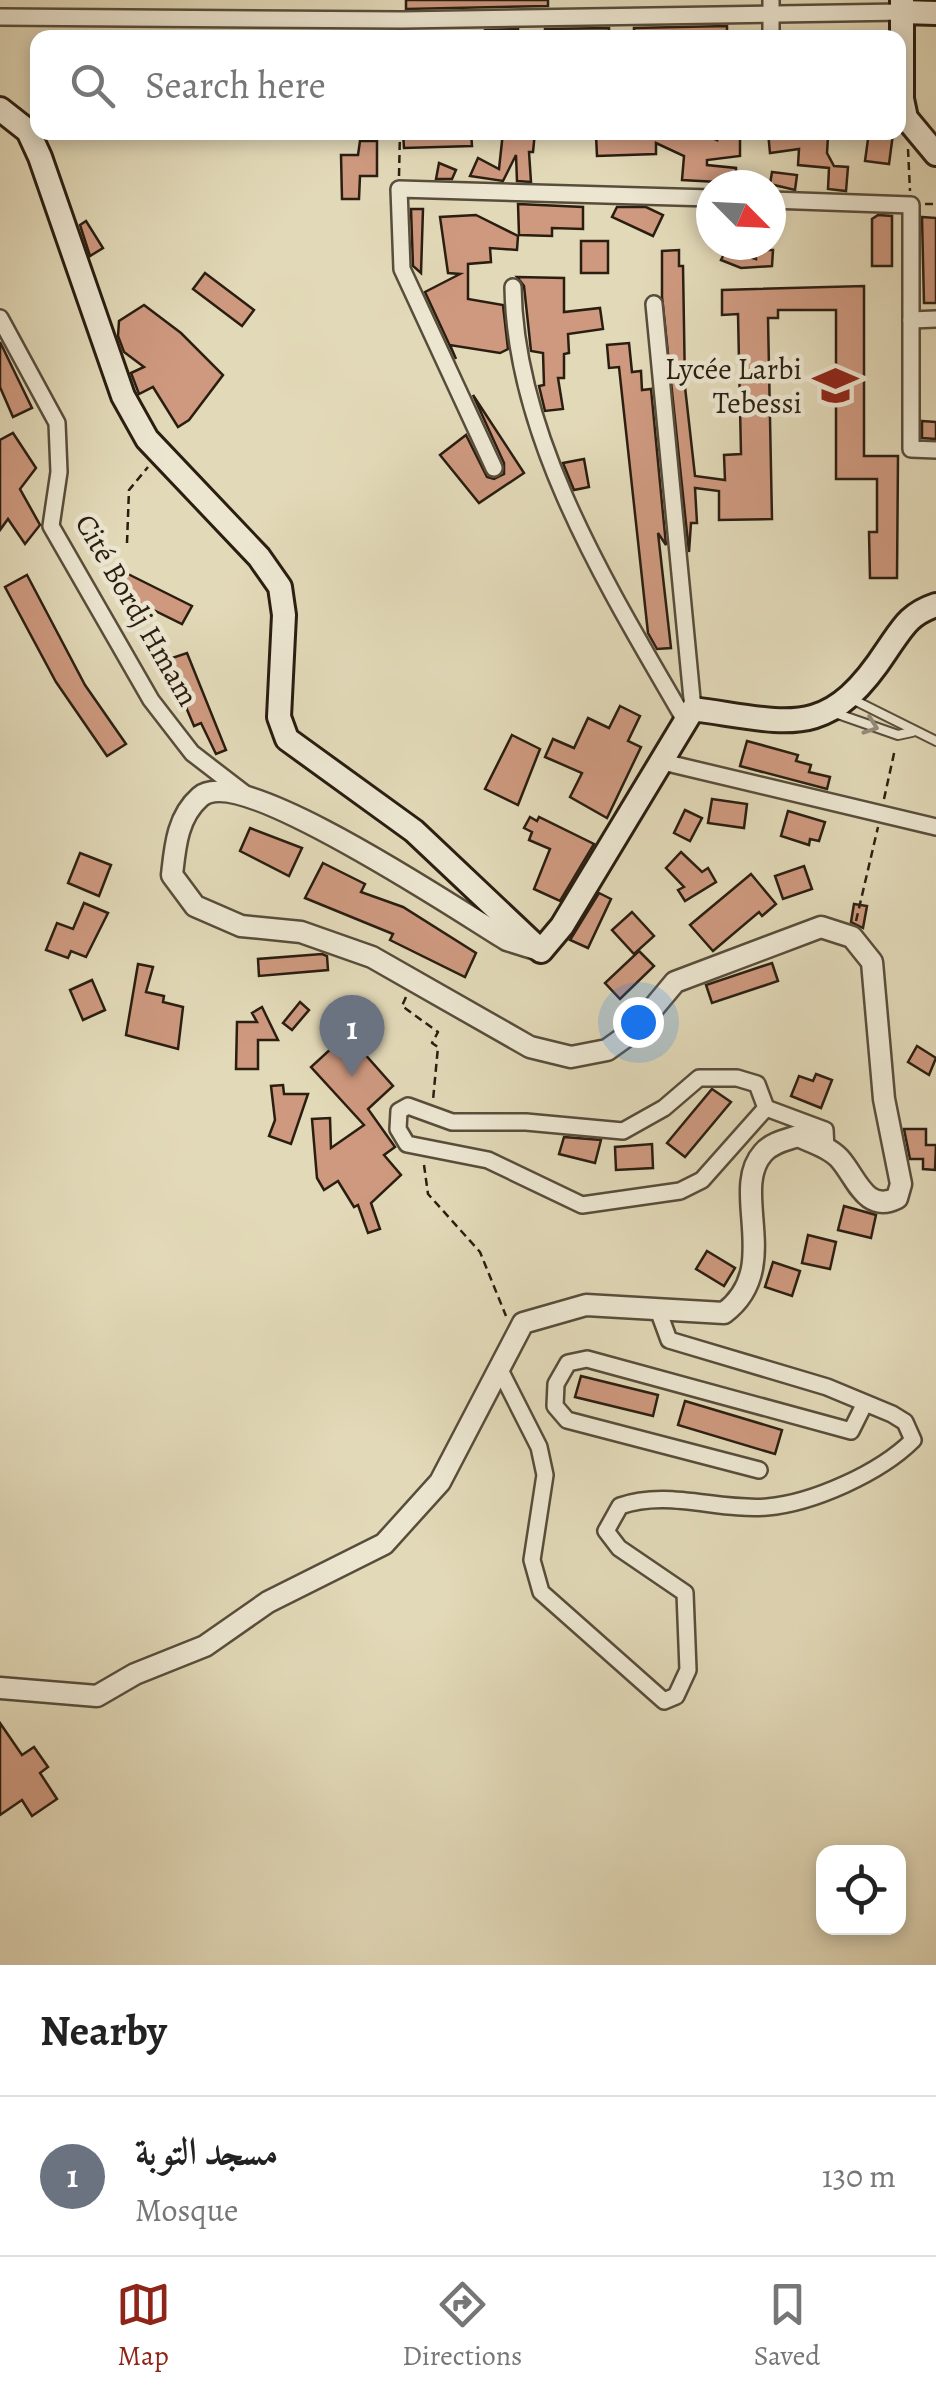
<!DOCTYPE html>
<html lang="en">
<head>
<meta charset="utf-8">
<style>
  body { margin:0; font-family:Alegreya,Amiri,serif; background:#f6f6f6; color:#222 }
  .controls { position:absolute; right:30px; bottom:30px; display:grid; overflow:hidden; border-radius:20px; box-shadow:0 5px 15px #0003 }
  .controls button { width:90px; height:90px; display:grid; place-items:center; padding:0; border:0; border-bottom:2px solid #e0e0e0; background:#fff; color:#222; font:50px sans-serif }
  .compass { position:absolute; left:696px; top:170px; width:90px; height:90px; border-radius:50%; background:#fff; box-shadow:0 5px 15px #0003; rotate:114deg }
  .you { position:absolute; left:638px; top:1022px; width:35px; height:35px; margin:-25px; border:8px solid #fff; border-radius:50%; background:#1a73e8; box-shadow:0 0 0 15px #1a73e833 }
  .badge { display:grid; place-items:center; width:65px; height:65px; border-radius:50%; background:#8f2418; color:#fff; font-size:32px; font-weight:700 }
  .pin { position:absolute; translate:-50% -82px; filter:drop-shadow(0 2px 5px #0008) }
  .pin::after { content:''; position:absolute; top:52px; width:35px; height:30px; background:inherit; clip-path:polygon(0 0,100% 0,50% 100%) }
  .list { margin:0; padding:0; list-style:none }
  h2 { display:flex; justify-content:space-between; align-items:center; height:130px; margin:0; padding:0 40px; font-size:42px }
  h2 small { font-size:32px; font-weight:400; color:#767676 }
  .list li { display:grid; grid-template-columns:65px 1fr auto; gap:30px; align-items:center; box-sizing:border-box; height:160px; padding:0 40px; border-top:2px solid #e0e0e0 }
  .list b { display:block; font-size:38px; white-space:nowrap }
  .list p { margin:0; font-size:32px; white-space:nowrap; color:#767676 }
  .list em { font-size:32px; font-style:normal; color:#767676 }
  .icon { flex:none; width:55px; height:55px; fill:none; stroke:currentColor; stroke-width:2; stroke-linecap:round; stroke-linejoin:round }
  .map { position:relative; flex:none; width:936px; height:1965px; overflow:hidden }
  .search { position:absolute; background:#fff; box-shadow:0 5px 15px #0003; left:30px; right:30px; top:30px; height:110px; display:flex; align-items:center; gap:25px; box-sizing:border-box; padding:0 35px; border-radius:20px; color:#767676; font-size:38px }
  .sheet { height:290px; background:#fff }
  nav { display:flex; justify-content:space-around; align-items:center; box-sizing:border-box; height:140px; border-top:2px solid #e0e0e0; background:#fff; font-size:28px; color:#767676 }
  nav a { display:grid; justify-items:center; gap:5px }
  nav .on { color:#8f2418 }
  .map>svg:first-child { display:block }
</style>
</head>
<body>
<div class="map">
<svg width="936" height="1965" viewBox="0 0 936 1965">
  <rect width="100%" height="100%" fill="#e2d9b8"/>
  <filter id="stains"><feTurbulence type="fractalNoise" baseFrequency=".002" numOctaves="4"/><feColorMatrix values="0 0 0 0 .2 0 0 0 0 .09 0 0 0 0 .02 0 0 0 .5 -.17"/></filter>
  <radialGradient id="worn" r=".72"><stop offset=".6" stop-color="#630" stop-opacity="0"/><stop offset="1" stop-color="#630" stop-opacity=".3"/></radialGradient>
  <g fill="#ce997f" stroke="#2a1e11" stroke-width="2.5">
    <path d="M 406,0 L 548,0 L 548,6 L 406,9 Z"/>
    <path d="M 727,26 L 727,38 L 634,34 L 634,28 Z"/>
    <path d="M 609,28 L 609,38 L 545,37 L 545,29 Z"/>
    <path d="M 518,29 L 518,38 L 485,38 L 485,30 Z"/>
    <path d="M 403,132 L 471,132 L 472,146 L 404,148 Z"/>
    <path d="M 503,132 L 535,132 L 533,152 L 529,152 L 531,182 L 517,181 L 516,155 L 503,181 L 470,176 L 478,158 L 499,169 Z"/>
    <path d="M 699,132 L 717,140 L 717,132 L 740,132 L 740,156 L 707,160 L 707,165 L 736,168 L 736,183 L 682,180 L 684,156 L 656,143 L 656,154 L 597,156 L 596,135 Z"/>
    <path d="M 768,132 L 828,136 L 827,153 L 834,166 L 848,167 L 846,191 L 828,189 L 829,168 L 798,165 L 799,149 L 770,153 Z"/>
    <path d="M 869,132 L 893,134 L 889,164 L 865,161 Z"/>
    <path d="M 360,141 L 377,141 L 377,176 L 360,176 L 359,199 L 342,199 L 341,155 L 358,155 Z"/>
    <path d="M 439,163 L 456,170 L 452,179 L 436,179 Z"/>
    <path d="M 772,172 L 797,175 L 795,190 L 770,184 Z"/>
    <path d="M 518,204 L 583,207 L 583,229 L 552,228 L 552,236 L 519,235 Z"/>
    <path d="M 617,207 L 646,207 L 663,215 L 653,236 L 612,217 Z"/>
    <path d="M 411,209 L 423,209 L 421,273 L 413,266 Z"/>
    <path d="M 476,215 L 518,236 L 517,250 L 490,248 L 491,262 L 468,264 L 468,299 L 503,305 L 508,349 L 500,353 L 450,345 L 456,359 L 425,292 L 460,274 L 448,273 L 440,217 Z"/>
    <path d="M 878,215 L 892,216 L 892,266 L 872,266 L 872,219 Z"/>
    <path d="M 922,217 L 936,218 L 936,303 L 924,303 Z"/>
    <path d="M 86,221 L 103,248 L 90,256 L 80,225 Z"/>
    <rect x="581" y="241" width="27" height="32"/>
    <path d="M 679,250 L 679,266 L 683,266 L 685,387 L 695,476 L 725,480 L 724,455 L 741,454 L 738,314 L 722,315 L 722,290 L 864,286 L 864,456 L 898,456 L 897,578 L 870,578 L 869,532 L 877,532 L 877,479 L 836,479 L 836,310 L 778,310 L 778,318 L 768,318 L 772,519 L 719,520 L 719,491 L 695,488 L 697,523 L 691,523 L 689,552 L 662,297 L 662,251 Z"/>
    <path d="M 726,250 L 756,259 L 756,250 L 773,250 L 772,266 L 741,268 L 721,260 Z"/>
    <path d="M 205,273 L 254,310 L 242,326 L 193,289 Z"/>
    <path d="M 517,277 L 564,278 L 564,312 L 600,308 L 603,329 L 568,334 L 569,353 L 564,354 L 564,378 L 558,378 L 563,409 L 545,411 L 539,386 L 544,385 L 543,353 L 531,351 L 524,286 Z"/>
    <path d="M 144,305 L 181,333 L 223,375 L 189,420 L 178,427 L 153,387 L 139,394 L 131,373 L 144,367 L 124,352 L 118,336 L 119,321 Z"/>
    <path d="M 0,342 L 32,408 L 13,417 L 0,387 Z"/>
    <path d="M 629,343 L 632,372 L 641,371 L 642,390 L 651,389 L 666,545 L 658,533 L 671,648 L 657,649 L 648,633 L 619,367 L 609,368 L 607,345 Z"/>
    <path d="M 473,395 L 524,473 L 479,503 L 440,455 L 466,435 L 487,477 L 494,479 L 504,474 L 504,463 Z"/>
    <path d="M 922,421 L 936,422 L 936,439 L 922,438 Z"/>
    <path d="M 13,433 L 36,468 L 20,489 L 40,525 L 25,544 L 8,519 L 0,530 L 0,440 Z"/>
    <path d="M 584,459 L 589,487 L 574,490 L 563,463 Z"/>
    <path d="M 126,573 L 192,606 L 182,624 L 117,592 Z"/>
    <path d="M 27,575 L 85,685 L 126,744 L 107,756 L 56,682 L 5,587 Z"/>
    <path d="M 187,653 L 226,750 L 216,754 L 201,723 L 194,726 L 166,660 Z"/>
    <path d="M 620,706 L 640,716 L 628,741 L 641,747 L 607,818 L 570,797 L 582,773 L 545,757 L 553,739 L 574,748 L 588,718 L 609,728 Z"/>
    <path d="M 512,735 L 540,749 L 518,805 L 485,789 Z"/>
    <path d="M 747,741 L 798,755 L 796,761 L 811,765 L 809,772 L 830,777 L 827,789 L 740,766 Z"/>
    <path d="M 712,799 L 747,804 L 744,828 L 708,823 Z"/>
    <path d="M 685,810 L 702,818 L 690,841 L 674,833 Z"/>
    <path d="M 788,811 L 825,822 L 819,841 L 810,839 L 809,845 L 781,836 Z"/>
    <path d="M 530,817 L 537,821 L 539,817 L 594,844 L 560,901 L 534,889 L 550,849 L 529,840 L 532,832 L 524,828 Z"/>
    <path d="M 250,828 L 302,848 L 289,876 L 240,851 Z"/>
    <path d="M 681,852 L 702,872 L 708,868 L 716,882 L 685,901 L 678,890 L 684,887 L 666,868 Z"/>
    <path d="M 80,853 L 111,865 L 99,896 L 68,883 Z"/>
    <path d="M 323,863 L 365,884 L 361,892 L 403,907 L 476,953 L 465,977 L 390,940 L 393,934 L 305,898 Z"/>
    <path d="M 804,866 L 812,889 L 783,899 L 775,876 Z"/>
    <path d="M 751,874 L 776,904 L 762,916 L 759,912 L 713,951 L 690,925 Z"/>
    <path d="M 599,893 L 611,899 L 588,948 L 570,940 Z"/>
    <path d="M 84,903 L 108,913 L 86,957 L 71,951 L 68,958 L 46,950 L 57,923 L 73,929 Z"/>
    <path d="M 854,904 L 867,906 L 863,928 L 851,922 Z"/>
    <path d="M 632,912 L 654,936 L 634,954 L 612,930 Z"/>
    <path d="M 639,951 L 654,966 L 620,999 L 605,983 Z"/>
    <path d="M 322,954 L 327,956 L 328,970 L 259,976 L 258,959 Z"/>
    <path d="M 772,963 L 778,981 L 712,1003 L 706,985 Z"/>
    <path d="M 138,964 L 153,967 L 146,992 L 164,996 L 163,1002 L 183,1007 L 178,1049 L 126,1035 Z"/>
    <path d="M 92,980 L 105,1010 L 83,1020 L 70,990 Z"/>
    <path d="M 300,1002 L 309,1010 L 292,1030 L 283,1023 Z"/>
    <path d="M 262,1007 L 278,1040 L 258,1040 L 258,1069 L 236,1069 L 237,1022 L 257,1022 L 252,1013 Z"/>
    <path d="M 347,1034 L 393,1086 L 368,1109 L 395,1147 L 384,1155 L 401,1175 L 371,1203 L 380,1229 L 368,1233 L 358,1205 L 354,1207 L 338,1181 L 324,1190 L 317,1178 L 312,1119 L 330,1118 L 331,1148 L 364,1125 L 311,1067 Z"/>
    <path d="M 917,1046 L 936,1058 L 929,1075 L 908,1062 Z"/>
    <path d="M 816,1074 L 832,1080 L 821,1108 L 791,1096 L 799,1076 L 813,1081 Z"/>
    <path d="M 283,1085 L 284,1094 L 308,1094 L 291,1144 L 269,1136 L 275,1120 L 271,1086 Z"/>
    <path d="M 712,1089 L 731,1102 L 685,1157 L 667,1143 Z"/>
    <path d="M 904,1129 L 926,1129 L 926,1145 L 936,1145 L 935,1170 L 923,1169 L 923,1159 L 910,1159 Z"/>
    <path d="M 564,1137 L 601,1140 L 595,1163 L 559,1154 Z"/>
    <path d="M 652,1144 L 653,1168 L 616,1170 L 615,1147 Z"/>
    <path d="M 844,1206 L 876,1215 L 871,1238 L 838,1230 Z"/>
    <path d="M 808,1235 L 836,1242 L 830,1269 L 802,1263 Z"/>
    <path d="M 707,1251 L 735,1268 L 724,1286 L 696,1269 Z"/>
    <path d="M 773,1262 L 800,1271 L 792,1296 L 765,1287 Z"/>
    <path d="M 581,1376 L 658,1395 L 653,1416 L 575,1397 Z"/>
    <path d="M 685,1401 L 782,1430 L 775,1454 L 678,1425 Z"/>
    <path d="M 0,1723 L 22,1755 L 34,1747 L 48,1767 L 40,1773 L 57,1799 L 32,1816 L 22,1800 L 0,1815 Z"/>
  </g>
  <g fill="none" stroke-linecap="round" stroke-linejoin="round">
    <defs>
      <g id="service">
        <path d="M 852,699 L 936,741"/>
        <path d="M 835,713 L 898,735 L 912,732"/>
      </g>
      <g id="minor">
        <path d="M 771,0 L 771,38"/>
        <path d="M 0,17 L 402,20 L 902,12"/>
        <path d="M 771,200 L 911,205 L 911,449 L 936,450"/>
        <path d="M 513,287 C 515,440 611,592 686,722"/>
        <path d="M 654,304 L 693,709"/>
        <path d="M 0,318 L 57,423 L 59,472 L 51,526 L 151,700 L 192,753 L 244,793"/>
        <path d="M 911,320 L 936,319"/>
        <path d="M 494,468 L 402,269 L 399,189 L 711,198"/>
        <path d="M 663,762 L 936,827"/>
        <path d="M 766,1108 L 757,1084 L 737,1078 L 699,1078 L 664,1108 L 623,1131 L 526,1122 L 452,1122 L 408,1106 L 399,1111 L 398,1129 L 407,1144 L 488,1160 L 582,1205 L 680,1191 L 702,1180 L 766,1108 L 825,1130 L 826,1149"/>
        <path d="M 499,1368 L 539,1447 L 545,1475 L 532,1560 L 541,1592 L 664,1701 L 676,1696 L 688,1670 L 685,1593 L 619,1548 L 606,1531 L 620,1506 C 668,1489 718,1511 767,1507 C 813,1503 880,1473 913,1440 L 905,1422 L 892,1414 L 827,1387 L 669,1340 L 658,1310"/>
        <path d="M 759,1470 L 567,1420 L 555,1406 L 556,1384 L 568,1363 L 587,1359 L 851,1431 L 864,1405"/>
      </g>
      <path id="tertiary" d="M 0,1688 L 97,1696 L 135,1674 L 205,1646 L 268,1602 L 384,1544 L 440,1482 L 523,1323 L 586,1305 L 724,1313 C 784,1268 729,1191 763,1153 C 771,1143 786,1140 798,1136 C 811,1142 829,1147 839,1158 C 856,1176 865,1214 897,1198 L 901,1184 L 884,1099 L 872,962 L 852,937 L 821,927 L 675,982 L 635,1030 L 607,1050 L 571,1057 L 530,1047 L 372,957 L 301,932 L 241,926 L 195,906 L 172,875 C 175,848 177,817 200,797 C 239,762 462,913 507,940 L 539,950"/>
      <g id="secondary">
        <path d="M 902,0 L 902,99 L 906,118 L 936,154"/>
        <path d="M 902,12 L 936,13"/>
        <path d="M 0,109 L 28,131 L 40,157 L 123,396 L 147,439 L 259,557 L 280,587 L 284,615 L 279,717 L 287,739 L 414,831 L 541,951 L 562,926 L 693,709 C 789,722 827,742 887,650 C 903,627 909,614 936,605"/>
      </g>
    </defs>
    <use href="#service" stroke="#584d3b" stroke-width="12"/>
    <use href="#minor" stroke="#584d3b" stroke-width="20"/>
    <use href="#tertiary" stroke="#584d3b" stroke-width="25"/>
    <use href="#secondary" stroke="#2a1e11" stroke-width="28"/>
    <g stroke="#2a1e11" stroke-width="2.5" stroke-dasharray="8 5" stroke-linecap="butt">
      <path d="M 908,149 L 910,191"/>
      <path d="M 399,176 L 400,132"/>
      <path d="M 925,204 L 936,204"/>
      <path d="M 127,543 L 129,490 L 148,467"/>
      <path d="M 884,799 L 895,749"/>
      <path d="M 856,921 L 878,827"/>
      <path d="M 406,997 L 402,1006 L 438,1032 L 432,1043 L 438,1047 L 433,1100"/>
      <path d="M 424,1165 L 428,1194 L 480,1252 L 506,1316"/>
    </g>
    <use href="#service" stroke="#ece6d1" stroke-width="8"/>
    <use href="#minor" stroke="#ece6d1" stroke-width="15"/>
    <use href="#tertiary" stroke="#ece6d1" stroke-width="20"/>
    <use href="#secondary" stroke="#ece6d1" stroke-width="22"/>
  </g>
  <defs><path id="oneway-chevron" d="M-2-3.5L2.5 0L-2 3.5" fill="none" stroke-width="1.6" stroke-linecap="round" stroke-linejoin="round" transform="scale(2.5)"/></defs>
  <use stroke="#958c7b" href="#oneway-chevron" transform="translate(871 726) rotate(19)"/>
  <defs>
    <symbol id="school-bare" viewBox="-9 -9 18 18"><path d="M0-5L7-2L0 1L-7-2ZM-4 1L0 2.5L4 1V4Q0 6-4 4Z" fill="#8f2418" stroke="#ece6d1" stroke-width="2.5" paint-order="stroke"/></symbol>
  </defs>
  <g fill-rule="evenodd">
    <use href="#school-bare" x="804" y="354" width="63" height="63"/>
  </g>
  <g text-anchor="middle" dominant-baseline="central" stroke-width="9" stroke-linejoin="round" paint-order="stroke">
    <g font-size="30" fill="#2a1e11" stroke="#ece6d1" text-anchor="end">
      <text x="802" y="369">Lycée Larbi<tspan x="802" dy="34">Tebessi</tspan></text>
    </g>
    <g font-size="30" fill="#2a1e11" stroke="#ece6d1">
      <text transform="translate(137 610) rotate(60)">Cité Bordj Hmam</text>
    </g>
  </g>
  <rect width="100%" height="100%" filter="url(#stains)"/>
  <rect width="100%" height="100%" fill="url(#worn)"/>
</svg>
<div class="controls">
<button><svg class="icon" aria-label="locate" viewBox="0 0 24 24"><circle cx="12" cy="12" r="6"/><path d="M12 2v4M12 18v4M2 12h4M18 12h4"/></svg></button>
</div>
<svg class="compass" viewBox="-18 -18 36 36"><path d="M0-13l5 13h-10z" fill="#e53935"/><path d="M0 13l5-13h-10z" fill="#767676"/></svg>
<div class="you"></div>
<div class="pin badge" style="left:352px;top:1077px;background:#6b7280">1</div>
<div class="search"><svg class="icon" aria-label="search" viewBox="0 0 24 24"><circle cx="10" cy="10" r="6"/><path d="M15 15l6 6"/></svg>Search here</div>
</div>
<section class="sheet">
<h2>Nearby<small></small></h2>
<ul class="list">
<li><span class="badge" style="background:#6b7280">1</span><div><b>مسجد التوبة</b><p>Mosque</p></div><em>130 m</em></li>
</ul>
</section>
<nav>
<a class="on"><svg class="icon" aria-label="map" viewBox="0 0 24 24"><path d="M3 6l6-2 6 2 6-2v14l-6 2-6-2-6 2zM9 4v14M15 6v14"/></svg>Map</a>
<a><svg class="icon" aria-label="directions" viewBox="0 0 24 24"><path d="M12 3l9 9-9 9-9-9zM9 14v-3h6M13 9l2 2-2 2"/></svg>Directions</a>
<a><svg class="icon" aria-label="saved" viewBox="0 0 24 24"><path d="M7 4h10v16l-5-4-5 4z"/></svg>Saved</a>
</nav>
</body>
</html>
